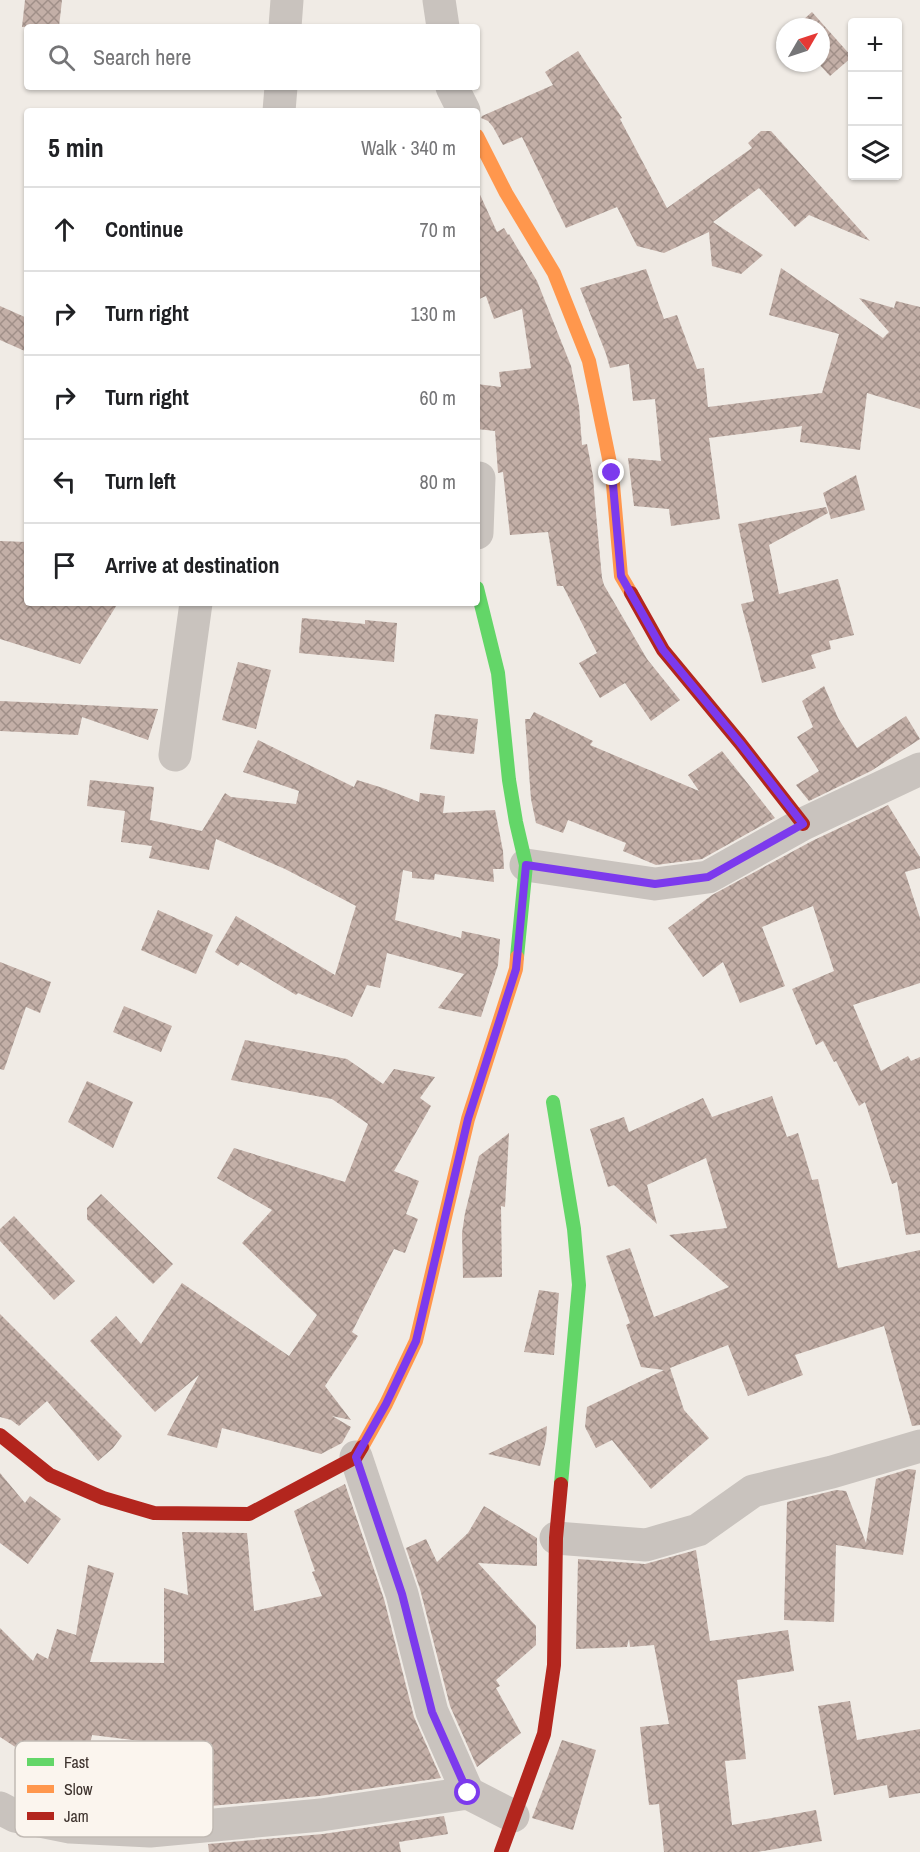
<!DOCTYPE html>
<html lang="en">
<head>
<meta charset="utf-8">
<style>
  body { margin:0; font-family:"Archivo Narrow",sans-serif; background:#f2f2f2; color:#202124 }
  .controls { position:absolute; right:18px; top:18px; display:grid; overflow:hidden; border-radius:6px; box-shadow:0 2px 4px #0004 }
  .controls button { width:54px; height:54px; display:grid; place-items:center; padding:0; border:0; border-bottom:2px solid #e0e0e0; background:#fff; color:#202124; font:30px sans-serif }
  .compass { position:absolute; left:776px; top:18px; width:54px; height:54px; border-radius:50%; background:#fff; box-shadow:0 2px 4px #0004; rotate:51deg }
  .stop { position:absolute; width:18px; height:18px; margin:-14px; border:4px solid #7c3aed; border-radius:50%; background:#fff }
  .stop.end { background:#7c3aed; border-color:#fff; box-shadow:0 2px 6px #0008 }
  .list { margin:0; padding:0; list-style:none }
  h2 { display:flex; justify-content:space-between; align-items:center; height:78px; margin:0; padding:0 24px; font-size:26px }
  h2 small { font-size:20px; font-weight:400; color:#757577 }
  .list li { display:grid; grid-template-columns:39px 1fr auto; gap:18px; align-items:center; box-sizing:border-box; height:84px; padding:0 24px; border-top:2px solid #e0e0e0 }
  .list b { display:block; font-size:22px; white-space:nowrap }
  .list em { font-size:20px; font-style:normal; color:#757577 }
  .icon { flex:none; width:33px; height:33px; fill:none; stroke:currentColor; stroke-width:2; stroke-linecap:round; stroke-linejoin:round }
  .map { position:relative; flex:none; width:920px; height:1852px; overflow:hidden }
  .search { position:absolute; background:#fff; box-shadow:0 2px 4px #0004; left:24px; top:24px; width:456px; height:66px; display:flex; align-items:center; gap:15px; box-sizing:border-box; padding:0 21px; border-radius:6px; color:#757577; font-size:22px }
  .panel { position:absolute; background:#fff; box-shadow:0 2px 4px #0004; left:24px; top:108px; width:456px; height:498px; border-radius:6px }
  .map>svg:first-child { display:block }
</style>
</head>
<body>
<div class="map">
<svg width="920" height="1852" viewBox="0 0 920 1852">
  <defs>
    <pattern id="building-cross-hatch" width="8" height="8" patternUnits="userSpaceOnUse" patternTransform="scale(1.5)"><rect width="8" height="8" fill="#c3afa7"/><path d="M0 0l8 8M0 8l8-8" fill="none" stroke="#a08f88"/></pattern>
  </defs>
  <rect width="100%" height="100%" fill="#f0ebe5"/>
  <g fill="url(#building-cross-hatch)">
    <path d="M 25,0 L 62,0 L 59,27 L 22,27 Z"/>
    <path d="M 812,12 L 852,57 L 830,76 L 818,63 L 821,63 L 821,27 L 795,27 Z"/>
    <path d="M 578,51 L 622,118 L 620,119 L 667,208 L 752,148 L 748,143 L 761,131 L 771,131 L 870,241 L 809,215 L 795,227 L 759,188 L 713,222 L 763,255 L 741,274 L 712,266 L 709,232 L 664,253 L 637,246 L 617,207 L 566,228 L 522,137 L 503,145 L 493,127 L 488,121 L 481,118 L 482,116 L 553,85 L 545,72 Z"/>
    <path d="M 477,188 L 497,232 L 504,228 L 508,235 L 509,234 L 537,281 L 571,366 L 579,406 L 582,445 L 587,444 L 593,476 L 595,503 L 602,578 L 604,585 L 647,659 L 680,700 L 651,721 L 625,683 L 600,698 L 579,663 L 597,653 L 563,586 L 557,586 L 548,532 L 510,535 L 503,472 L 498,473 L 495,431 L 477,429 L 477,384 L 501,387 L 499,372 L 531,368 L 522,309 L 494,319 L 486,296 L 477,300 Z"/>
    <path d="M 781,268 L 883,338 L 889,332 L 859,298 L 894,308 L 896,301 L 920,307 L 920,409 L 867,393 L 860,450 L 800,442 L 802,426 L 709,438 L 720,519 L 671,526 L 669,509 L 634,506 L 628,458 L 661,461 L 655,399 L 633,401 L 629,364 L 610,368 L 606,354 L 580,288 L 646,269 L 664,319 L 677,315 L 697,369 L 704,368 L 708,407 L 822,393 L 839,334 L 769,315 Z"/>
    <path d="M 0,306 L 27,318 L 27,352 L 0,340 Z"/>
    <path d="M 856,475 L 865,510 L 831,519 L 823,493 Z"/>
    <path d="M 826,507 L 828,513 L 769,545 L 779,594 L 838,579 L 854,635 L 829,641 L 831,649 L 811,655 L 816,668 L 762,683 L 741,604 L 754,601 L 738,524 Z"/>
    <path d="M 0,541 L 27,542 L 27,603 L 118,603 L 80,664 L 0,639 Z"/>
    <path d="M 302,618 L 365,624 L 365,620 L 397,623 L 394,662 L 299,653 Z"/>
    <path d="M 238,662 L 271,670 L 256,729 L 222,720 Z"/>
    <path d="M 824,686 L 838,718 L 857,748 L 906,716 L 920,739 L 871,771 L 809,801 L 796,785 L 819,771 L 797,737 L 813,727 L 802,701 Z"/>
    <path d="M 0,701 L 67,704 L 158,709 L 148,740 L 82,717 L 78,735 L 0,731 Z"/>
    <path d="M 534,712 L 593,741 L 590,745 L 699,791 L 688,775 L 722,751 L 775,818 L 702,859 L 656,865 L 623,851 L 626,843 L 568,820 L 563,833 L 536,823 L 531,799 L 525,719 L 530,719 Z"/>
    <path d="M 435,714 L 478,719 L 474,754 L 430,749 Z"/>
    <path d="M 258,740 L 354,787 L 357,780 L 383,788 L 419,802 L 420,793 L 445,796 L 443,813 L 495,810 L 503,851 L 504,869 L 493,869 L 494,882 L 435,874 L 434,880 L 412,878 L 412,872 L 403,870 L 395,920 L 461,938 L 462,931 L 500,939 L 498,965 L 481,1017 L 438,1008 L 464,974 L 387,953 L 380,988 L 367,985 L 352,1017 L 298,993 L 296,995 L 241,962 L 238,966 L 215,952 L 236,916 L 335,975 L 356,906 L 285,869 L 216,839 L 209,870 L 149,858 L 152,846 L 121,842 L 125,811 L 87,806 L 90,780 L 154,787 L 150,820 L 202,831 L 225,793 L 231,797 L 296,804 L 299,791 L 243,772 Z"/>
    <path d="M 888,805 L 920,857 L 920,868 L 905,872 L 920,918 L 920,983 L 853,1005 L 881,1071 L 908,1056 L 911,1061 L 920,1057 L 920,1233 L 906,1235 L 897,1182 L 892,1184 L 865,1102 L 859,1106 L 836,1061 L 834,1062 L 823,1041 L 816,1045 L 792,989 L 834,971 L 813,906 L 762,927 L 785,986 L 740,1003 L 723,962 L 703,977 L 668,928 L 712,895 L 812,841 Z"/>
    <path d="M 158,910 L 213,935 L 196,974 L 141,950 Z"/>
    <path d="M 0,962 L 51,982 L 40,1013 L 26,1007 L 4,1070 L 0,1069 Z"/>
    <path d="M 124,1006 L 172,1026 L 161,1052 L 113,1032 Z"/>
    <path d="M 245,1040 L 347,1059 L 383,1084 L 394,1069 L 435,1077 L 420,1098 L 431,1106 L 394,1171 L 419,1181 L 406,1214 L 418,1219 L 405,1253 L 394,1249 L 352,1332 L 358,1336 L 325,1386 L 351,1420 L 332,1416 L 351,1427 L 342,1443 L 321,1454 L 222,1428 L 217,1448 L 167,1435 L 199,1375 L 155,1412 L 90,1341 L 116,1316 L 141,1344 L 182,1283 L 289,1356 L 317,1315 L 242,1243 L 272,1210 L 217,1178 L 234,1148 L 345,1182 L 368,1124 L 332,1099 L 231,1080 Z"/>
    <path d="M 87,1081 L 133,1102 L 113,1148 L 68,1122 Z"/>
    <path d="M 772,1096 L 787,1137 L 798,1133 L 812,1180 L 818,1179 L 838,1268 L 920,1250 L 920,1425 L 912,1426 L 884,1326 L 795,1355 L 803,1375 L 748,1396 L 728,1345 L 670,1368 L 684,1410 L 709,1438 L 651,1489 L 612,1440 L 596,1448 L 585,1427 L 587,1407 L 664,1370 L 641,1367 L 626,1325 L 630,1323 L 606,1256 L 630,1248 L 654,1317 L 729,1287 L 669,1235 L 727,1228 L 706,1158 L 647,1185 L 657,1224 L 614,1185 L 608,1187 L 590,1129 L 624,1117 L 629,1132 L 703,1098 L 712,1117 Z"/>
    <path d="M 509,1133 L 505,1207 L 501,1206 L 502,1277 L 463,1278 L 462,1233 L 465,1213 L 479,1156 Z"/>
    <path d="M 101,1194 L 173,1264 L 153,1284 L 87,1219 L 87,1208 Z"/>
    <path d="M 14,1216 L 75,1281 L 54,1300 L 0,1241 L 0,1229 Z"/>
    <path d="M 539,1290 L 559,1293 L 554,1355 L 524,1352 Z"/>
    <path d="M 0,1314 L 122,1436 L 113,1448 L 98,1461 L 47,1401 L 19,1426 L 11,1420 L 0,1417 Z"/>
    <path d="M 547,1426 L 546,1440 L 540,1466 L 488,1454 Z"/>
    <path d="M 909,1469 L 916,1470 L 903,1555 L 836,1545 L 834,1622 L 784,1620 L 787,1502 L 836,1490 L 846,1491 L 866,1543 L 876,1479 Z"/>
    <path d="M 0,1473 L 25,1503 L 30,1496 L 61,1519 L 28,1564 L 0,1543 Z"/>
    <path d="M 345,1484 L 384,1599 L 414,1717 L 441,1778 L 319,1796 L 200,1807 L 192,1764 L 161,1768 L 157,1743 L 92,1735 L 83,1778 L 20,1765 L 23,1752 L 0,1737 L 0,1628 L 33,1661 L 37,1653 L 48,1659 L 57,1629 L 76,1635 L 88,1565 L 114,1573 L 90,1662 L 164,1663 L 164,1588 L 188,1595 L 182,1532 L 247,1533 L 254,1611 L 322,1596 L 312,1572 L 315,1571 L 294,1511 Z"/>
    <path d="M 484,1506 L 537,1538 L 537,1566 L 478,1563 L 536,1626 L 536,1645 L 496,1680 L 500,1686 L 496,1688 L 521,1733 L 477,1767 L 450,1706 L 420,1589 L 406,1548 L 426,1539 L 437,1562 L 468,1533 Z"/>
    <path d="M 696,1550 L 710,1641 L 788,1630 L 794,1671 L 737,1680 L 746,1759 L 725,1761 L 732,1825 L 816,1810 L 822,1841 L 757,1852 L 664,1852 L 659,1804 L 649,1805 L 640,1727 L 669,1724 L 654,1645 L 630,1647 L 629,1639 L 627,1647 L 576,1649 L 578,1559 L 645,1564 Z"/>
    <path d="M 850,1701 L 857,1740 L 920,1729 L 920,1793 L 889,1798 L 887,1785 L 834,1795 L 818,1706 Z"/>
    <path d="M 562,1740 L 596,1750 L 573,1830 L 532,1818 Z"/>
    <path d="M 444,1816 L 448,1834 L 399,1842 L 401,1852 L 209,1852 L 208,1844 L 323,1834 Z"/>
  </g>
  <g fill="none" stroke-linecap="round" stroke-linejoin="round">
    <g stroke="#c9c3be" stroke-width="33">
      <path d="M 439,0 L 443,27"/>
      <path d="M 285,27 L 287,0"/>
      <path d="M 452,87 L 464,111"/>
      <path d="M 279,111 L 281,87"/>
      <path d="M 477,533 L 479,478"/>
      <path d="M 175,755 L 196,603"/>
      <path d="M 526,865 L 655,884 L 708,877 L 803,824 L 920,769"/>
      <path d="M 356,1457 L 402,1594 L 432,1712 L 468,1793"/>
      <path d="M 556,1538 L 646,1545 L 698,1530 L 753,1491 L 832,1472 L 920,1446"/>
      <path d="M 0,1808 L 15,1816 L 70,1827 L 150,1831 L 321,1815 L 468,1793 L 513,1816"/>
    </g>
    <g stroke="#63d668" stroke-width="14">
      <path d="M 477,588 L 498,673 L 509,780 L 516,822 L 526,865 L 517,957"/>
      <path d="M 553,1102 L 574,1229 L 579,1285 L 561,1484"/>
    </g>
    <g stroke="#ff974d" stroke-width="14">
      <path d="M 477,136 L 506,193 L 554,273 L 589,361 L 612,473 L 621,576 L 631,593"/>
      <path d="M 362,1447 L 386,1404 L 416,1341 L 468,1119 L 516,969 L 517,957"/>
    </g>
    <g stroke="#b3261e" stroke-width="14">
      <path d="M 631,593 L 663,650 L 740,743 L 803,824"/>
      <path d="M 0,1435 L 50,1475 L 103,1498 L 154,1513 L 249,1514 L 356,1457 L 362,1447"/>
      <path d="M 501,1852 L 544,1734 L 554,1665 L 556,1538 L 561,1484"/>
    </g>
  </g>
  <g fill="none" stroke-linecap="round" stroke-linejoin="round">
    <path stroke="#7c3aed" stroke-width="8" d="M 468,1793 L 432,1712 L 402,1594 L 356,1457 L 386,1404 L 416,1341 L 468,1119 L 516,969 L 526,865 L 655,884 L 708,877 L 803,824 L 740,743 L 663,650 L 621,576 L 612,473"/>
  </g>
  <rect x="15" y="1741" width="198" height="96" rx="9" fill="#fbf5ee" stroke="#c1bab4" stroke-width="1.5"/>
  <rect x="27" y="1758" width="27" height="8" fill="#63d668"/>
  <rect x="27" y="1785" width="27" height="8" fill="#ff974d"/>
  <rect x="27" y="1812" width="27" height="8" fill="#b3261e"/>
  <g font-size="16" fill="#3b302b">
    <text x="64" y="1768">Fast</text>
    <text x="64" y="1795">Slow</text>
    <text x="64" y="1822">Jam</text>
  </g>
</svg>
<div class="controls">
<button>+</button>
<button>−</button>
<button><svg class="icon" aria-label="layers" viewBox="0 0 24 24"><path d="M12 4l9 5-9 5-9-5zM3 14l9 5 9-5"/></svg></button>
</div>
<svg class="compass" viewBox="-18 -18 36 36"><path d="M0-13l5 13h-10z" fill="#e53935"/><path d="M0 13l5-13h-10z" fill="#757577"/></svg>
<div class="stop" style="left:468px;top:1793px"></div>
<div class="stop end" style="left:612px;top:473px"></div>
<div class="search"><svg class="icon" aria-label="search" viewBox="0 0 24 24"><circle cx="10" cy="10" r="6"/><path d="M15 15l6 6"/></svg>Search here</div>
<section class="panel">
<h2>5 min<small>Walk · 340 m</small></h2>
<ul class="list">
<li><svg class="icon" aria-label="ahead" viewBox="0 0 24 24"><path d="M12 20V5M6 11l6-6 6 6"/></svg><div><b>Continue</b></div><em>70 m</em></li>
<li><svg class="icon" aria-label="right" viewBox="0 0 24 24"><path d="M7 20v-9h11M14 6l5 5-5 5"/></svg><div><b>Turn right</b></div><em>130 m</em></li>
<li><svg class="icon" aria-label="right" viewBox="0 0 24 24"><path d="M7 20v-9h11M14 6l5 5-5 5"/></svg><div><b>Turn right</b></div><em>60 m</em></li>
<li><svg class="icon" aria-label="left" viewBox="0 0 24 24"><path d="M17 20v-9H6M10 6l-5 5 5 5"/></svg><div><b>Turn left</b></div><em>80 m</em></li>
<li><svg class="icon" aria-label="arrive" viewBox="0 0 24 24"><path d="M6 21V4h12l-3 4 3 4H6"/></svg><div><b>Arrive at destination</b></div></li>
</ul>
</section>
</div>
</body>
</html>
